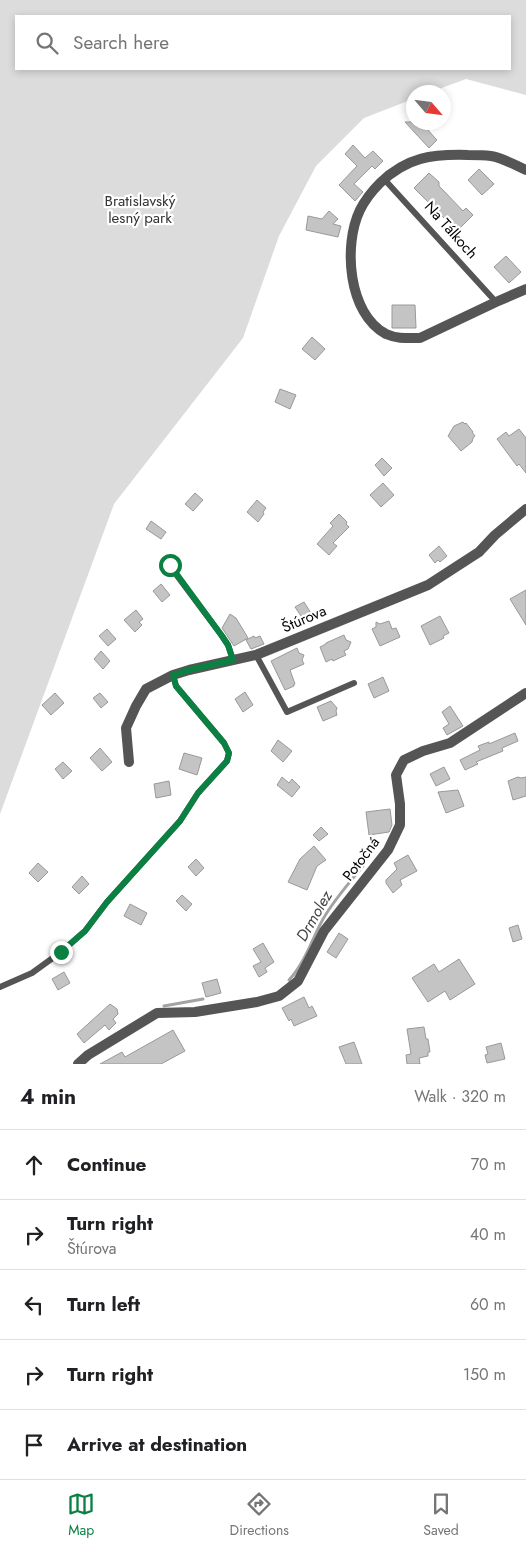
<!DOCTYPE html>
<html lang="en">
<head>
<meta charset="utf-8">
<style>
  body { margin:0; font-family:Jost,sans-serif; background:#f2f2f2; color:#202124 }
  .compass { position:absolute; left:406px; top:85px; width:45px; height:45px; border-radius:50%; background:#fff; box-shadow:0 2px 8px #0003; rotate:118deg }
  .stop { position:absolute; width:15px; height:15px; margin:-11px; border:4px solid #0b8043; border-radius:50%; background:#fff }
  .stop.end { background:#0b8043; border-color:#fff; box-shadow:0 1px 5px #0008 }
  .list { margin:0; padding:0; list-style:none }
  h2 { display:flex; justify-content:space-between; align-items:center; height:65px; margin:0; padding:0 20px; font-size:21px }
  h2 small { font-size:16px; font-weight:400; color:#757577 }
  .list li { display:grid; grid-template-columns:32px 1fr auto; gap:15px; align-items:center; box-sizing:border-box; height:70px; padding:0 20px; border-top:1px solid #e0e0e0 }
  .list b { display:block; font-size:19px; white-space:nowrap }
  .list p { margin:0; font-size:16px; white-space:nowrap; color:#757577 }
  .list em { font-size:16px; font-style:normal; color:#757577 }
  .icon { flex:none; width:28px; height:28px; fill:none; stroke:currentColor; stroke-width:2; stroke-linecap:round; stroke-linejoin:round }
  .map { position:relative; flex:none; width:526px; height:1064px; overflow:hidden }
  .search { position:absolute; background:#fff; box-shadow:0 2px 8px #0003; left:15px; right:15px; top:15px; height:55px; display:flex; align-items:center; gap:12px; box-sizing:border-box; padding:0 18px; border-radius:0px; color:#757577; font-size:19px }
  .sheet { height:415px; background:#fff }
  nav { display:flex; justify-content:space-around; align-items:center; box-sizing:border-box; height:70px; border-top:1px solid #e0e0e0; background:#fff; font-size:14px; color:#757577 }
  nav a { display:grid; justify-items:center; gap:2px }
  nav .on { color:#0b8043 }
  .map>svg:first-child { display:block }
</style>
</head>
<body>
<div class="map">
<svg width="526" height="1064" viewBox="0 0 526 1064">
  <rect width="100%" height="100%" fill="#fff"/>
  <path fill="#dcdcdc" fill-rule="evenodd" d="M 0,0 L 526,0 L 526,95 L 466,79 L 431,92 L 414,92 L 413,99 L 364,118 L 316,166 L 279,236 L 243,338 L 114,504 L 0,814 ZM 16,16 L 510,16 L 510,69 L 16,69 Z"/>
  <g fill="none" stroke-linecap="round" stroke-linejoin="round">
    <g stroke="#a3a3a3" stroke-width="3">
      <path d="M 289,980 C 305,963 312,939 323,919 C 334,900 349,883 363,866"/>
      <path d="M 164,1006 L 203,999"/>
    </g>
  </g>
  <g fill="#c4c4c4" stroke="#999">
    <path d="M 405,122 L 431,122 L 426,128 L 437,140 L 429,148 Z"/>
    <path d="M 353,145 L 365,158 L 373,151 L 383,161 L 375,169 L 372,166 L 354,184 L 363,192 L 355,201 L 339,185 L 357,166 L 345,154 Z"/>
    <path d="M 479,169 L 494,184 L 482,195 L 468,180 Z"/>
    <path d="M 429,173 L 439,182 L 439,186 L 443,190 L 463,211 L 466,208 L 473,215 L 457,231 L 414,188 Z"/>
    <path d="M 329,211 L 338,219 L 333,224 L 341,226 L 338,237 L 306,230 L 308,216 L 322,219 Z"/>
    <path d="M 506,256 L 521,272 L 509,283 L 494,267 Z"/>
    <path d="M 392,305 L 415,305 L 416,328 L 392,328 Z"/>
    <path d="M 312,337 L 325,349 L 315,360 L 302,349 Z"/>
    <path d="M 280,389 L 296,395 L 290,409 L 275,402 Z"/>
    <path d="M 463,422 L 465,424 L 466,423 L 473,432 L 472,432 L 475,436 L 473,438 L 472,442 L 461,451 L 448,436 L 454,426 Z"/>
    <path d="M 519,429 L 526,438 L 526,473 L 519,464 L 517,466 L 497,439 L 506,432 L 509,436 Z"/>
    <path d="M 382,458 L 392,468 L 384,476 L 375,465 Z"/>
    <path d="M 383,483 L 394,495 L 381,507 L 370,495 Z"/>
    <path d="M 195,493 L 203,500 L 193,511 L 185,504 Z"/>
    <path d="M 257,500 L 266,508 L 263,512 L 264,514 L 258,522 L 247,512 Z"/>
    <path d="M 339,514 L 347,522 L 346,524 L 349,527 L 333,543 L 337,546 L 329,555 L 317,544 L 333,526 L 330,523 Z"/>
    <path d="M 151,521 L 166,532 L 161,539 L 146,529 Z"/>
    <path d="M 439,546 L 447,556 L 440,562 L 438,560 L 435,563 L 429,555 Z"/>
    <path d="M 161,584 L 170,595 L 162,602 L 153,591 Z"/>
    <path d="M 526,590 L 526,625 L 510,599 Z"/>
    <path d="M 304,602 L 314,618 L 307,623 L 304,618 L 303,619 L 295,607 Z"/>
    <path d="M 136,610 L 143,619 L 139,622 L 142,625 L 135,632 L 124,620 Z"/>
    <path d="M 230,614 L 236,618 L 248,638 L 234,646 L 222,628 Z"/>
    <path d="M 440,616 L 449,633 L 443,636 L 444,638 L 430,645 L 421,626 Z"/>
    <path d="M 389,621 L 392,629 L 396,628 L 400,637 L 380,646 L 372,629 L 376,627 L 376,622 L 380,624 Z"/>
    <path d="M 107,629 L 116,639 L 108,646 L 99,636 Z"/>
    <path d="M 344,635 L 346,640 L 351,642 L 348,649 L 344,651 L 346,655 L 333,661 L 332,659 L 326,662 L 320,647 L 326,644 L 326,643 Z"/>
    <path d="M 254,636 L 255,638 L 260,636 L 264,644 L 251,649 L 246,640 Z"/>
    <path d="M 297,648 L 299,653 L 304,655 L 302,660 L 304,664 L 290,670 L 295,684 L 294,684 L 294,686 L 285,690 L 271,661 Z"/>
    <path d="M 101,651 L 110,661 L 103,669 L 94,659 Z"/>
    <path d="M 383,677 L 389,691 L 374,698 L 368,684 Z"/>
    <path d="M 245,692 L 253,705 L 243,712 L 235,699 Z"/>
    <path d="M 55,693 L 64,703 L 51,715 L 42,705 Z"/>
    <path d="M 100,693 L 108,702 L 101,708 L 93,698 Z"/>
    <path d="M 331,701 L 337,708 L 336,711 L 337,715 L 323,721 L 317,707 Z"/>
    <path d="M 450,706 L 463,726 L 447,735 L 443,728 L 449,724 L 442,712 Z"/>
    <path d="M 515,733 L 518,741 L 502,748 L 503,751 L 476,762 L 478,764 L 465,770 L 460,760 L 480,750 L 478,746 L 489,742 L 489,744 Z"/>
    <path d="M 278,740 L 292,751 L 283,762 L 271,751 Z"/>
    <path d="M 100,748 L 112,762 L 102,771 L 90,758 Z"/>
    <path d="M 184,753 L 202,758 L 197,775 L 179,769 Z"/>
    <path d="M 63,762 L 72,771 L 63,779 L 55,769 Z"/>
    <path d="M 444,767 L 450,779 L 436,786 L 430,774 Z"/>
    <path d="M 282,777 L 289,783 L 292,779 L 300,787 L 292,797 L 277,785 Z"/>
    <path d="M 518,777 L 521,778 L 526,777 L 526,796 L 513,800 L 508,781 Z"/>
    <path d="M 169,781 L 171,795 L 156,798 L 154,784 Z"/>
    <path d="M 458,790 L 464,806 L 446,813 L 438,792 Z"/>
    <path d="M 390,809 L 392,825 L 389,832 L 369,835 L 366,812 Z"/>
    <path d="M 321,827 L 328,834 L 319,841 L 313,835 Z"/>
    <path d="M 314,846 L 326,860 L 317,866 L 307,890 L 288,882 L 300,859 Z"/>
    <path d="M 408,855 L 417,871 L 400,880 L 402,885 L 393,893 L 386,883 L 386,880 L 397,869 L 394,863 Z"/>
    <path d="M 196,859 L 204,868 L 196,876 L 188,867 Z"/>
    <path d="M 38,863 L 48,872 L 38,882 L 29,873 Z"/>
    <path d="M 82,876 L 89,884 L 79,894 L 72,887 Z"/>
    <path d="M 182,895 L 192,904 L 186,911 L 176,901 Z"/>
    <path d="M 130,904 L 147,913 L 141,925 L 124,916 Z"/>
    <path d="M 518,925 L 522,939 L 513,942 L 509,928 Z"/>
    <path d="M 339,933 L 348,939 L 336,958 L 327,952 Z"/>
    <path d="M 263,943 L 274,962 L 265,968 L 267,972 L 259,977 L 253,966 L 261,962 L 253,949 Z"/>
    <path d="M 459,959 L 475,984 L 450,1000 L 445,991 L 428,1002 L 412,978 L 434,964 L 439,972 Z"/>
    <path d="M 64,972 L 70,983 L 58,990 L 52,979 Z"/>
    <path d="M 217,979 L 221,993 L 206,997 L 202,983 Z"/>
    <path d="M 304,997 L 309,1008 L 312,1006 L 317,1016 L 294,1026 L 291,1019 L 289,1021 L 282,1008 Z"/>
    <path d="M 110,1004 L 117,1009 L 118,1014 L 113,1019 L 116,1023 L 109,1030 L 105,1025 L 84,1043 L 77,1034 Z"/>
    <path d="M 424,1027 L 426,1039 L 428,1039 L 430,1052 L 428,1052 L 428,1056 L 419,1058 L 420,1064 L 407,1064 L 406,1055 L 411,1054 L 407,1029 Z"/>
    <path d="M 173,1030 L 185,1051 L 161,1064 L 100,1064 L 122,1052 L 125,1057 Z"/>
    <path d="M 354,1042 L 362,1064 L 346,1064 L 339,1047 Z"/>
    <path d="M 501,1043 L 505,1059 L 487,1063 L 485,1055 L 488,1054 L 486,1047 Z"/>
  </g>
  <g fill="none" stroke-linecap="round" stroke-linejoin="round">
    <g stroke="#555" stroke-width="6">
      <path d="M 384,179 L 496,302"/>
      <path d="M 169,565 L 222,636 L 228,645 L 233,660"/>
      <path d="M 256,655 L 287,712 L 354,683"/>
      <path d="M 0,987 L 32,973 L 61,952 L 85,931 L 107,902 L 180,821 L 198,793 L 227,761 L 229,753 L 224,743 L 176,686 L 173,675"/>
    </g>
    <g stroke="#555" stroke-width="10">
      <path d="M 526,170 C 515,165 503,158 491,156 C 483,155 475,155 468,155 C 432,154 407,157 380,183 C 372,191 365,200 360,210 C 343,245 348,314 386,334 C 397,339 408,338 420,338 L 496,302 L 526,289"/>
      <path d="M 129,762 L 126,728 L 136,706 L 146,689 L 173,675 L 189,670 L 256,655 L 428,585 L 479,552 L 495,535 L 526,509"/>
      <path d="M 78,1064 L 88,1055 L 157,1013 L 195,1012 L 257,1002 L 279,996 L 298,981 L 324,931 L 388,850 L 400,825 L 400,804 L 396,775 L 404,760 L 423,751 L 450,743 L 526,693"/>
    </g>
  </g>
  <g fill="none" stroke-linecap="round" stroke-linejoin="round">
    <path stroke="#0b8043" stroke-width="6" d="M 61,952 L 85,931 L 107,902 L 180,821 L 198,793 L 227,761 L 229,753 L 224,743 L 176,686 L 173,675 L 189,670 L 233,660 L 228,645 L 222,636 L 170,565"/>
  </g>
  <g text-anchor="middle" dominant-baseline="central" stroke-width="4.5" stroke-linejoin="round" paint-order="stroke">
    <g font-size="15" fill="#333" stroke="#fff">
      <text x="140" y="201">Bratislavský<tspan x="140" dy="17">lesný park</tspan></text>
    </g>
    <g font-size="15" fill="#000" stroke="#fff">
      <text transform="translate(451 230) rotate(48)">Na Tálkoch</text>
      <text transform="translate(304 619) rotate(-23)">Štúrova</text>
      <text transform="translate(361 859) rotate(-53)">Potočná</text>
    </g>
    <g font-size="16" font-style="italic" fill="#444" stroke="#fff">
      <text transform="translate(314 916) rotate(-60)">Drmolez</text>
    </g>
  </g>
</svg>
<svg class="compass" viewBox="-18 -18 36 36"><path d="M0-13l5 13h-10z" fill="#e53935"/><path d="M0 13l5-13h-10z" fill="#757577"/></svg>
<div class="stop" style="left:170px;top:565px"></div>
<div class="stop end" style="left:61px;top:952px"></div>
<div class="search"><svg class="icon" aria-label="search" viewBox="0 0 24 24"><circle cx="10" cy="10" r="6"/><path d="M15 15l6 6"/></svg>Search here</div>
</div>
<section class="sheet">
<h2>4 min<small>Walk · 320 m</small></h2>
<ul class="list">
<li><svg class="icon" aria-label="ahead" viewBox="0 0 24 24"><path d="M12 20V5M6 11l6-6 6 6"/></svg><div><b>Continue</b></div><em>70 m</em></li>
<li><svg class="icon" aria-label="right" viewBox="0 0 24 24"><path d="M7 20v-9h11M14 6l5 5-5 5"/></svg><div><b>Turn right</b><p>Štúrova</p></div><em>40 m</em></li>
<li><svg class="icon" aria-label="left" viewBox="0 0 24 24"><path d="M17 20v-9H6M10 6l-5 5 5 5"/></svg><div><b>Turn left</b></div><em>60 m</em></li>
<li><svg class="icon" aria-label="right" viewBox="0 0 24 24"><path d="M7 20v-9h11M14 6l5 5-5 5"/></svg><div><b>Turn right</b></div><em>150 m</em></li>
<li><svg class="icon" aria-label="arrive" viewBox="0 0 24 24"><path d="M6 21V4h12l-3 4 3 4H6"/></svg><div><b>Arrive at destination</b></div></li>
</ul>
</section>
<nav>
<a class="on"><svg class="icon" aria-label="map" viewBox="0 0 24 24"><path d="M3 6l6-2 6 2 6-2v14l-6 2-6-2-6 2zM9 4v14M15 6v14"/></svg>Map</a>
<a><svg class="icon" aria-label="directions" viewBox="0 0 24 24"><path d="M12 3l9 9-9 9-9-9zM9 14v-3h6M13 9l2 2-2 2"/></svg>Directions</a>
<a><svg class="icon" aria-label="saved" viewBox="0 0 24 24"><path d="M7 4h10v16l-5-4-5 4z"/></svg>Saved</a>
</nav>
</body>
</html>
